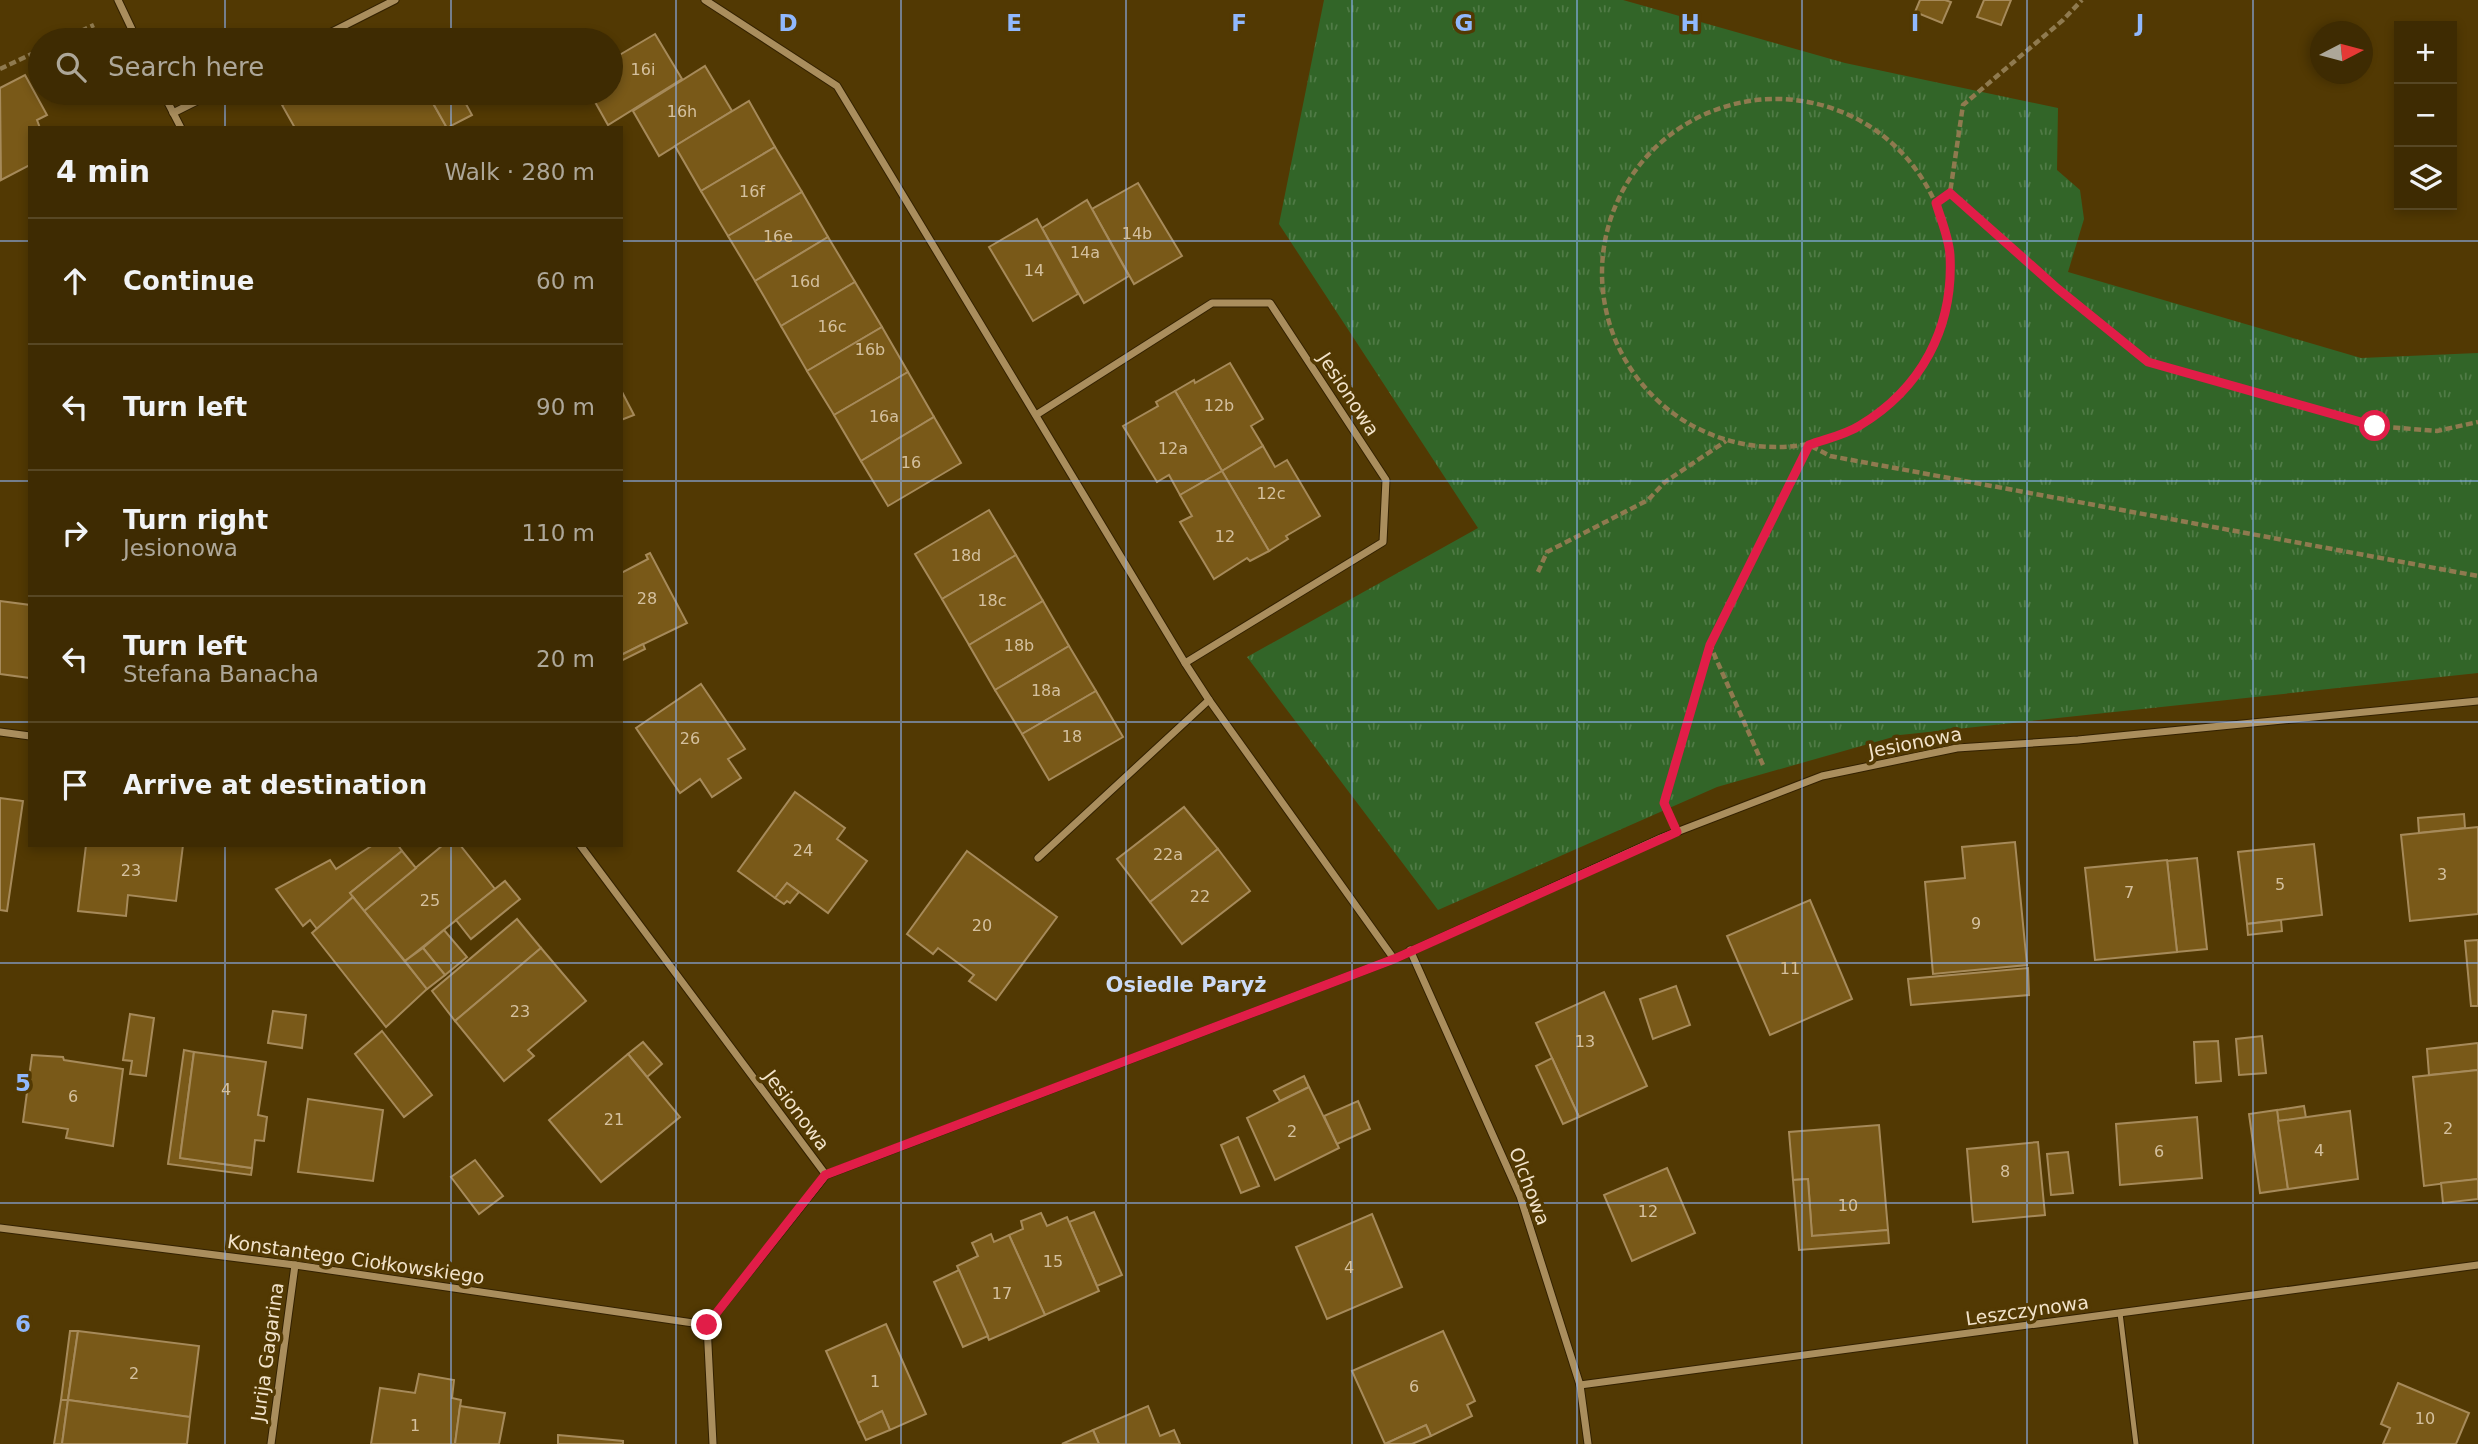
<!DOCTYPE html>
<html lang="en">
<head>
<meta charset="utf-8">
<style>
  body { margin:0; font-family:"DejaVu Sans",sans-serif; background:#45330c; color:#f1f3f6 }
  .controls { position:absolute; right:21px; top:21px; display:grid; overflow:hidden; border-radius:0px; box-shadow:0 4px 10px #0003 }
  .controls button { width:63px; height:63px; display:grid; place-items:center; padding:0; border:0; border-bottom:2px solid #574724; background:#3e2b02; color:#f1f3f6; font:35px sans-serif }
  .compass { position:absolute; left:2310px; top:21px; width:63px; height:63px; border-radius:50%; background:#3e2b02; box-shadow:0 4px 10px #0003; rotate:84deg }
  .stop { position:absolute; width:21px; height:21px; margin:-16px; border:5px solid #e11d48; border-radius:50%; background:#fff }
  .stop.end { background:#e11d48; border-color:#fff; box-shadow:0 2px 7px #0008 }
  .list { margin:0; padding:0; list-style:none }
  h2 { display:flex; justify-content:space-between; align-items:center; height:91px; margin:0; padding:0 28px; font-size:30px }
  h2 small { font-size:23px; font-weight:400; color:#ada799 }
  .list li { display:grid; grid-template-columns:46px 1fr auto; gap:21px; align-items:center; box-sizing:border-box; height:126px; padding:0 28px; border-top:2px solid #574724 }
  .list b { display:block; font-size:26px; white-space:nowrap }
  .list p { margin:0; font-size:23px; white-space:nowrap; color:#ada799 }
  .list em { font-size:23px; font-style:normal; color:#ada799 }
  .icon { flex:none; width:38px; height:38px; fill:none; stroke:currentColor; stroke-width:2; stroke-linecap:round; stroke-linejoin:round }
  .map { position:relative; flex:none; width:2478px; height:1444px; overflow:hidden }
  .search { position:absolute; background:#3e2b02; box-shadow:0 4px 10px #0003; left:28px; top:28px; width:595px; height:77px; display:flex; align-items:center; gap:18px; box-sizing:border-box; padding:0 24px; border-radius:38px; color:#ada799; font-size:26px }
  .panel { position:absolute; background:#3e2b02; box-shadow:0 4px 10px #0003; left:28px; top:126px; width:595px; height:721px; border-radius:0px }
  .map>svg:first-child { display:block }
</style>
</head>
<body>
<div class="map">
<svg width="2478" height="1444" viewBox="0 0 2478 1444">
  <defs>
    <pattern id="park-tufts" width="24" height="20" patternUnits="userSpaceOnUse" patternTransform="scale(1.75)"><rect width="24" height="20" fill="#326528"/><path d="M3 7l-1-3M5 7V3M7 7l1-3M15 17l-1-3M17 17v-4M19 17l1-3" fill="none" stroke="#507b46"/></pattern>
  </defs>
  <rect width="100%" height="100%" fill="#523903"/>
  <path fill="url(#park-tufts)" d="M 1324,0 L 1623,0 L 1845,63 L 2058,108 L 2057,170 L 2080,190 L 2084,219 L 2068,272 L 2361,358 L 2478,353 L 2478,673 L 1900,735 L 1717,787 L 1438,910 L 1247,657 L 1478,528 L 1279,224 Z"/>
  <g fill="#795918" stroke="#a68a5a" stroke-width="2">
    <path d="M 1920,0 L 1945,0 L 1951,2 L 1942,23 L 1915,12 Z"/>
    <path d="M 1984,0 L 2011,0 L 2001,25 L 1977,17 Z"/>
    <path d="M 655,34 L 682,79 L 608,125 L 590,93 L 611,93 L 611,60 Z"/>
    <path d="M 705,66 L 732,111 L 659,156 L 633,111 Z"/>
    <path d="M 25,75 L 47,115 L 37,120 L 40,128 L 30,128 L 30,165 L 1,180 L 0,88 Z"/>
    <path d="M 305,93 L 427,93 L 447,128 L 295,128 L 282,105 Z"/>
    <path d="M 435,93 L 460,93 L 472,115 L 447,128 L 429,96 Z"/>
    <path d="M 749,101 L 775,147 L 701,191 L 675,146 Z"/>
    <path d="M 775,147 L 802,192 L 728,236 L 701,191 Z"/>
    <path d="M 1138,183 L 1182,256 L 1134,284 L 1092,209 Z"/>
    <path d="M 802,192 L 828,237 L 755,281 L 728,236 Z"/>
    <path d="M 1087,200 L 1129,276 L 1084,303 L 1042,228 Z"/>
    <path d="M 1037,219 L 1078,294 L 1033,321 L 989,247 Z"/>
    <path d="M 828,237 L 855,282 L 781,326 L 755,281 Z"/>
    <path d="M 855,282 L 882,327 L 807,371 L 781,326 Z"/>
    <path d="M 882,327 L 908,372 L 834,415 L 807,371 Z"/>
    <path d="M 1230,363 L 1263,419 L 1251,426 L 1263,446 L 1222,471 L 1175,391 L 1194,380 L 1195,383 Z"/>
    <path d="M 908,372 L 934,417 L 861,461 L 834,415 Z"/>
    <path d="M 621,390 L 634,415 L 621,420 Z"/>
    <path d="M 1175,391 L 1222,471 L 1180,495 L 1169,475 L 1157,482 L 1123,426 L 1158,406 L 1156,402 Z"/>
    <path d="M 934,417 L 961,463 L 888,506 L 861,461 Z"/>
    <path d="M 1263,446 L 1275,467 L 1287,460 L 1320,516 L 1286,536 L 1288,539 L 1269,551 L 1222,471 Z"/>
    <path d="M 1222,471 L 1269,551 L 1250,561 L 1247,558 L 1214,579 L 1180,522 L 1192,516 L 1180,495 Z"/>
    <path d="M 989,510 L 1016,555 L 942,599 L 915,554 Z"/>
    <path d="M 650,553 L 687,623 L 621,655 L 621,573 L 648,559 L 646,555 Z"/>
    <path d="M 1016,555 L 1043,601 L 969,645 L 942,599 Z"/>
    <path d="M 0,601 L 30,605 L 30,678 L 0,674 Z"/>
    <path d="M 1043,601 L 1069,646 L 995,690 L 969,645 Z"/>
    <path d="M 643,644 L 645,649 L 621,661 L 621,655 Z"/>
    <path d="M 1069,646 L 1096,691 L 1022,734 L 995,690 Z"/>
    <path d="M 701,684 L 745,749 L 728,759 L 741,778 L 712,797 L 700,779 L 680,793 L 636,728 Z"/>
    <path d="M 1096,691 L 1123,737 L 1049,780 L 1022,734 Z"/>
    <path d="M 795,792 L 845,828 L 837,839 L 867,861 L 828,913 L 787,883 L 775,898 L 738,871 Z"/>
    <path d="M 0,798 L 23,801 L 7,911 L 0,910 Z"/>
    <path d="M 1184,807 L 1218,849 L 1150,902 L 1117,859 Z"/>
    <path d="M 2464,814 L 2465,828 L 2419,833 L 2418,818 Z"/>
    <path d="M 2478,827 L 2478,914 L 2410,921 L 2401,835 Z"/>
    <path d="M 2015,842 L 2027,965 L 1933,974 L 1925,882 L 1965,878 L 1962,847 Z"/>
    <path d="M 2314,844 L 2322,915 L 2247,924 L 2238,852 Z"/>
    <path d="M 86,845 L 183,845 L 176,901 L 128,895 L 126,916 L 78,911 Z"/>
    <path d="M 373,845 L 398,845 L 402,851 L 350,893 L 353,897 L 317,929 L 310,920 L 303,926 L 276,889 L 330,860 L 336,869 Z"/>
    <path d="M 443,845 L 460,845 L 495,889 L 405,961 L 364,911 Z"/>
    <path d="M 1218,849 L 1250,891 L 1182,944 L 1150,902 Z"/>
    <path d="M 402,851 L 416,868 L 364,911 L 350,893 Z"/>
    <path d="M 967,851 L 1057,917 L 996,1000 L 969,981 L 974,975 L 938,948 L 933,954 L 907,934 Z"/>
    <path d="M 2197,858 L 2207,949 L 2177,952 L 2167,861 Z"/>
    <path d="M 2167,860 L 2177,952 L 2095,960 L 2085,868 Z"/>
    <path d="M 505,881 L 520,899 L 471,939 L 456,920 Z"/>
    <path d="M 787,883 L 799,892 L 790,903 L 787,901 L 784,904 L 775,898 Z"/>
    <path d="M 353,897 L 427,989 L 386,1027 L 312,933 Z"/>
    <path d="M 1810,900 L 1852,999 L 1770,1035 L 1727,936 Z"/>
    <path d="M 517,919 L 541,948 L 455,1021 L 432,991 Z"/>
    <path d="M 2281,920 L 2282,931 L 2248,935 L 2247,924 Z"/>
    <path d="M 444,930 L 467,957 L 445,975 L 423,948 Z"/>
    <path d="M 2478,940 L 2478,1006 L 2471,1006 L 2465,941 Z"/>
    <path d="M 423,948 L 445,975 L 427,989 L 405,961 Z"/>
    <path d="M 541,948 L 586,1001 L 528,1050 L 534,1056 L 504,1081 L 455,1021 Z"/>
    <path d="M 2028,968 L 2029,995 L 1911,1005 L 1908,979 Z"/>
    <path d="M 1676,986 L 1690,1025 L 1653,1039 L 1640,999 Z"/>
    <path d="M 1604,992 L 1647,1086 L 1579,1117 L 1536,1023 Z"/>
    <path d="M 273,1011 L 306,1015 L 302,1048 L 268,1043 Z"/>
    <path d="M 130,1014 L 154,1018 L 146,1076 L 130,1074 L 132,1061 L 123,1060 Z"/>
    <path d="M 382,1031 L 432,1095 L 404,1117 L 355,1054 Z"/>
    <path d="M 2262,1036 L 2266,1073 L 2239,1075 L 2236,1039 Z"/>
    <path d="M 2218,1041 L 2221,1081 L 2196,1083 L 2194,1042 Z"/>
    <path d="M 643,1042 L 662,1064 L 647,1077 L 628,1054 Z"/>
    <path d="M 2478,1043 L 2478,1070 L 2429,1075 L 2427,1049 Z"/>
    <path d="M 184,1050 L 194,1052 L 180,1158 L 252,1168 L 251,1175 L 168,1164 Z"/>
    <path d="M 194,1052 L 266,1062 L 258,1115 L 267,1117 L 264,1141 L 255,1140 L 252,1168 L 180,1158 Z"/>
    <path d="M 628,1054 L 680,1117 L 601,1182 L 549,1120 Z"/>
    <path d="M 32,1055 L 63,1057 L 64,1060 L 123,1069 L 113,1146 L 66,1138 L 68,1129 L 23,1122 Z"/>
    <path d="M 1552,1058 L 1579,1117 L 1563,1124 L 1536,1066 Z"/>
    <path d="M 2478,1070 L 2478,1179 L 2424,1186 L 2413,1077 Z"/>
    <path d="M 1304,1076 L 1309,1087 L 1280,1101 L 1274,1091 Z"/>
    <path d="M 1309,1087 L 1339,1148 L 1275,1180 L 1247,1118 Z"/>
    <path d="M 308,1099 L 383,1110 L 373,1181 L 298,1172 Z"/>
    <path d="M 1358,1101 L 1370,1129 L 1337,1144 L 1324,1116 Z"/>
    <path d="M 2304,1106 L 2306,1118 L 2278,1121 L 2277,1110 Z"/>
    <path d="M 2277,1110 L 2288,1189 L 2260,1193 L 2249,1114 Z"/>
    <path d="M 2350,1111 L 2358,1179 L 2288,1189 L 2278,1121 Z"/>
    <path d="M 2197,1117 L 2202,1178 L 2120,1185 L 2116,1124 Z"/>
    <path d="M 1879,1125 L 1888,1230 L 1812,1236 L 1808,1179 L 1793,1180 L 1789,1132 Z"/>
    <path d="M 1238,1137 L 1259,1186 L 1241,1193 L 1221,1145 Z"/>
    <path d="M 2038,1142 L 2045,1215 L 1973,1222 L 1967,1149 Z"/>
    <path d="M 2068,1152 L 2073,1193 L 2051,1195 L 2047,1154 Z"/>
    <path d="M 475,1160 L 503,1196 L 479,1214 L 451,1177 Z"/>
    <path d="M 1667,1168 L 1695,1233 L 1632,1261 L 1604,1195 Z"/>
    <path d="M 1808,1179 L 1812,1236 L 1888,1230 L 1889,1243 L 1799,1250 L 1793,1180 Z"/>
    <path d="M 2478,1179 L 2478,1199 L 2443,1203 L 2441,1183 Z"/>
    <path d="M 1094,1212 L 1122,1275 L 1097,1286 L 1069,1222 Z"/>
    <path d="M 1041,1213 L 1047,1226 L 1067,1217 L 1099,1291 L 1045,1315 L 1009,1235 L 1023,1229 L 1021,1221 Z"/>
    <path d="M 1372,1214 L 1402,1287 L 1327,1319 L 1296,1247 Z"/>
    <path d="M 991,1234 L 994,1242 L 1009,1235 L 1045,1315 L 989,1340 L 957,1266 L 978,1256 L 972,1243 Z"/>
    <path d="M 959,1270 L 988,1336 L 963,1347 L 934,1282 Z"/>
    <path d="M 886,1324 L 926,1414 L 890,1430 L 882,1411 L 858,1423 L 826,1351 Z"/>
    <path d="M 70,1331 L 78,1331 L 68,1400 L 61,1400 Z"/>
    <path d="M 78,1331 L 199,1346 L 190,1417 L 68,1400 Z"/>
    <path d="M 1443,1331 L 1475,1401 L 1467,1405 L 1472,1416 L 1431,1436 L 1426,1425 L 1385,1444 L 1352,1371 Z"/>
    <path d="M 419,1374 L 454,1380 L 452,1398 L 461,1400 L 455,1444 L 371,1444 L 380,1388 L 415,1393 Z"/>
    <path d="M 2398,1383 L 2469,1413 L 2456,1444 L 2383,1444 L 2390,1428 L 2381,1424 Z"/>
    <path d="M 61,1400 L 68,1400 L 62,1444 L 54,1444 Z"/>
    <path d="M 68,1400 L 190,1417 L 187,1444 L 62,1444 Z"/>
    <path d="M 460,1406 L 505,1413 L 499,1444 L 455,1444 Z"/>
    <path d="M 1148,1406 L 1160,1436 L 1174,1430 L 1180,1444 L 1099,1444 L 1093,1430 Z"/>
    <path d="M 882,1411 L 890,1430 L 866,1440 L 858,1423 Z"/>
    <path d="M 1426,1425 L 1431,1436 L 1412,1444 L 1385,1444 Z"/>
    <path d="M 1093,1430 L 1099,1444 L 1062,1444 Z"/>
    <path d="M 558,1435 L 623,1441 L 623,1444 L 558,1444 Z"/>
  </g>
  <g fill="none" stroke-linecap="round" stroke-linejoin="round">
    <defs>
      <path id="lane" d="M 2120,1313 L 2136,1444"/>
      <g id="street">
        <path d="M 118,0 L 137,40"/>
        <path d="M 705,0 L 837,86 L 1185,663 L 1209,700 L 1394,959"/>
        <path d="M 316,40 L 395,0"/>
        <path d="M 163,93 L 181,128"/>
        <path d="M 173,113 L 213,93"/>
        <path d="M 1036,415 L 1212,303 L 1270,303 L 1386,480 L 1383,542 L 1185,663"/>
        <path d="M 0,732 L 30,736"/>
        <path d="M 580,845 L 826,1175 L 1394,959 L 1661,838 L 1822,776 L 1957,748 L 2078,740 L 2478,701"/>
        <path d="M 1038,858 L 1209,700"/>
        <path d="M 1410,950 L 1520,1196 L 1580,1385 L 1588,1444"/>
        <path d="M 0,1228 L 295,1265 L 707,1325"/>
        <path d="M 1580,1385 L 2478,1265"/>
        <path d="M 271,1444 L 295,1265"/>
        <path d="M 713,1444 L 707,1325 L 826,1175"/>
      </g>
    </defs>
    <use href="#lane" stroke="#332100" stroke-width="7"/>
    <use href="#street" stroke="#332100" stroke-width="9"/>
    <g stroke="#8f7a4f" stroke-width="4.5" stroke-dasharray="7 3.5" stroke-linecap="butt">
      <path d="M 62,40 L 94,25"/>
      <path d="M 0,69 L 40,50"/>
      <circle cx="1776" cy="273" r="174"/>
      <path d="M 1950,193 L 2058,289 L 2148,362 L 2375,426 L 2437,431 L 2478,422"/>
      <path d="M 1936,203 L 1950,193 L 1963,105 L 2063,20 L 2082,0"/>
      <path d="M 1538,572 L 1547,552 L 1648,500 L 1665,482 L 1726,441"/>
      <path d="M 1763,765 L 1710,645 L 1809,445 L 1830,456 L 2478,576"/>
      <path d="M 1665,802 L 1710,646"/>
    </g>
    <use href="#lane" stroke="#aa8e5d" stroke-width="5"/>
    <use href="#street" stroke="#aa8e5d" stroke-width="7"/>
  </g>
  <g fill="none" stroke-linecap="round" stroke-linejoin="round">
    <path stroke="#e11d48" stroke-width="9" d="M 707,1325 L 825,1175 L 1394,959 L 1677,832 L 1664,803 L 1710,645 L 1809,445 C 1825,439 1845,435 1859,426 C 1921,389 1954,328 1950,255 C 1949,238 1941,220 1936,203 L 1950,193 L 2058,289 L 2148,362 L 2375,426"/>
  </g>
  <path fill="none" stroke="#90b8fd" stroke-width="2" stroke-opacity="0.55" d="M 225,0 L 225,40M 451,0 L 451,40M 676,0 L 676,1444M 901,0 L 901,1444M 1126,0 L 1126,1444M 1352,0 L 1352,1444M 1577,0 L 1577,1444M 1802,0 L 1802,1444M 2027,0 L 2027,1444M 2253,0 L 2253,1444M 225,93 L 225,128M 451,93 L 451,128M 0,241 L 30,241M 621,241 L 2478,241M 0,481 L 30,481M 621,481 L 2478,481M 0,722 L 30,722M 621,722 L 2478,722M 225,845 L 225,1444M 451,845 L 451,1444M 0,963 L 2478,963M 0,1203 L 2478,1203"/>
  <g text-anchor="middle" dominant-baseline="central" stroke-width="7" stroke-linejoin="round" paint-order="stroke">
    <g font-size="16" fill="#d4c09e">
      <text x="643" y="69">16i</text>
      <text x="682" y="111">16h</text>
      <text x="752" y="191">16f</text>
      <text x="1137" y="233">14b</text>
      <text x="778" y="236">16e</text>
      <text x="1085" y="252">14a</text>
      <text x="1034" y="270">14</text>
      <text x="805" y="281">16d</text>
      <text x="832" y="326">16c</text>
      <text x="870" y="349">16b</text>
      <text x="1219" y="405">12b</text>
      <text x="884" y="416">16a</text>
      <text x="1173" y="448">12a</text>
      <text x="911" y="462">16</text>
      <text x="1271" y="493">12c</text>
      <text x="1225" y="536">12</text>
      <text x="966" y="555">18d</text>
      <text x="647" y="598">28</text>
      <text x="992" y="600">18c</text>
      <text x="1019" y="645">18b</text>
      <text x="1046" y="690">18a</text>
      <text x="1072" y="736">18</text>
      <text x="690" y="738">26</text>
      <text x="803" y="850">24</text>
      <text x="1168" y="854">22a</text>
      <text x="131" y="870">23</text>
      <text x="2442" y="874">3</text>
      <text x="2280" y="884">5</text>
      <text x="2129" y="892">7</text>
      <text x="1200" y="896">22</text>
      <text x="430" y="900">25</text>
      <text x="1976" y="923">9</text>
      <text x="982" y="925">20</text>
      <text x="1790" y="968">11</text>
      <text x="520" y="1011">23</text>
      <text x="1585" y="1041">13</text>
      <text x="226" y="1089">4</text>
      <text x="73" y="1096">6</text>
      <text x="614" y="1119">21</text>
      <text x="2448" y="1128">2</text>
      <text x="1292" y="1131">2</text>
      <text x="2319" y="1150">4</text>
      <text x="2159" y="1151">6</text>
      <text x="2005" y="1171">8</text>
      <text x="1848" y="1205">10</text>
      <text x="1648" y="1211">12</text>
      <text x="1053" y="1261">15</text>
      <text x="1349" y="1267">4</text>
      <text x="1002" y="1293">17</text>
      <text x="134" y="1373">2</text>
      <text x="875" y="1381">1</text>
      <text x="1414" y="1386">6</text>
      <text x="2425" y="1418">10</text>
      <text x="415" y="1425">1</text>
    </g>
    <g font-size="19" fill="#f2e3ca" stroke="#523903">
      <text transform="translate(1349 394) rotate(57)">Jesionowa</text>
      <text transform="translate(1915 742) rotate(-11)">Jesionowa</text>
      <text transform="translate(797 1110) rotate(53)">Jesionowa</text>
      <text transform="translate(1530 1186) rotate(69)">Olchowa</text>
      <text transform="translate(356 1259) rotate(8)">Konstantego Ciołkowskiego</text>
      <text transform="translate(2027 1310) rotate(-8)">Leszczynowa</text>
      <text transform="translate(267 1352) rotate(-82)">Jurija Gagarina</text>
    </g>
    <g font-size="21" font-weight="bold" fill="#ccdbf6" stroke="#523903">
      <text x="1186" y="985">Osiedle Paryż</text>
    </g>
  </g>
  <g font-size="23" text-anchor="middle" font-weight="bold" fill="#90b8fd" stroke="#523903" stroke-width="7" stroke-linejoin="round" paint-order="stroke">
    <text x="788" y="31">D</text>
    <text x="1014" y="31">E</text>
    <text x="1239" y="31">F</text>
    <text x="1464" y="31">G</text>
    <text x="1690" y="31">H</text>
    <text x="1915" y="31">I</text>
    <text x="2140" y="31">J</text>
    <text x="23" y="1091">5</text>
    <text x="23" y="1332">6</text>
  </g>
</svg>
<div class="controls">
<button>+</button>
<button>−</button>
<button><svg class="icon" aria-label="layers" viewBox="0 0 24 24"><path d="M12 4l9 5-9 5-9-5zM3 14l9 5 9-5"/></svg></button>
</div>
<svg class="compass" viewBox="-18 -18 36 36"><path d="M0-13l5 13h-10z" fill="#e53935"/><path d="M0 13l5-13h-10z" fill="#ada799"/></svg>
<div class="stop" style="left:2375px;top:426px"></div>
<div class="stop end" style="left:707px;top:1325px"></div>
<div class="search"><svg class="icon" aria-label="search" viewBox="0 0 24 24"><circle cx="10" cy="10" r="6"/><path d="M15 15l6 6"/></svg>Search here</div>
<section class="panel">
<h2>4 min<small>Walk · 280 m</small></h2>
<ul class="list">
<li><svg class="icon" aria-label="ahead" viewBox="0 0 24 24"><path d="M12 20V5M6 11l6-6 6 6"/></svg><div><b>Continue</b></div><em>60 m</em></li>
<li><svg class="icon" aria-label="left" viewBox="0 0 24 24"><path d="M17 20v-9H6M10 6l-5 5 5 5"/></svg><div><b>Turn left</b></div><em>90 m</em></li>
<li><svg class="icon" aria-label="right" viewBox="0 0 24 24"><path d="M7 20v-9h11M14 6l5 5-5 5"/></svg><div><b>Turn right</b><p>Jesionowa</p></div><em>110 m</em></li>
<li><svg class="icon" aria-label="left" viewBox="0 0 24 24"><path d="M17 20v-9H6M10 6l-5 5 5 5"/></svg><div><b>Turn left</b><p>Stefana Banacha</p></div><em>20 m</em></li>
<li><svg class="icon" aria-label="arrive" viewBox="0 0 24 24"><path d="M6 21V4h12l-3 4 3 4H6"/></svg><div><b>Arrive at destination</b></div></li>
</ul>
</section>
</div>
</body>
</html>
